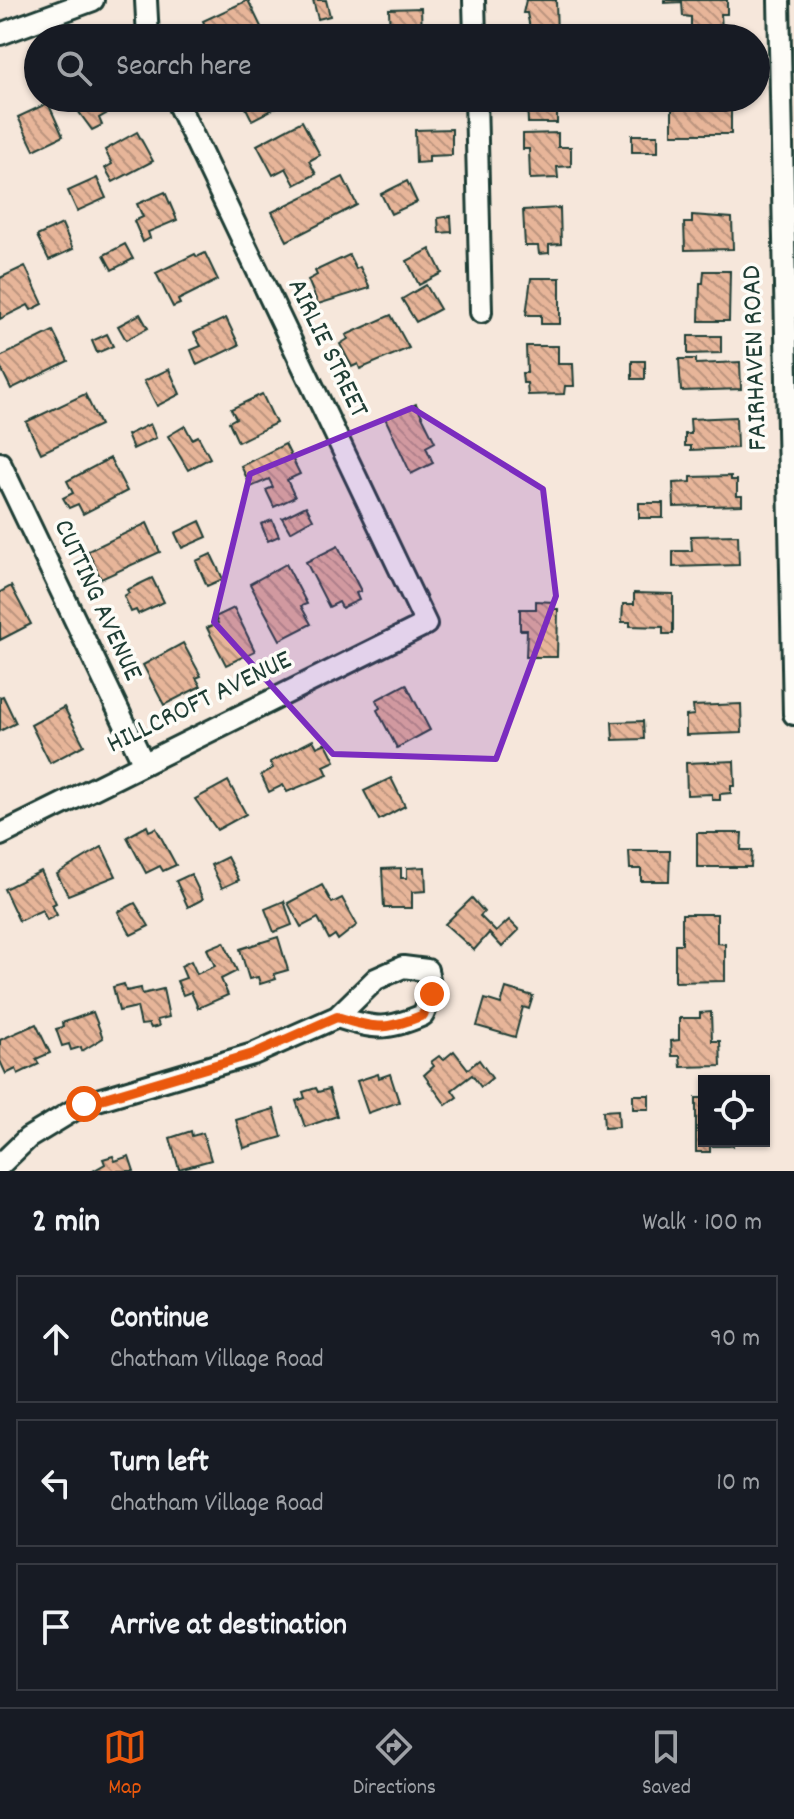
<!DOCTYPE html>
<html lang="en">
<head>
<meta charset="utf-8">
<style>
  body { margin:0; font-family:Dekko,sans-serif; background:#20242c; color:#f1f3f6 }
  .controls { position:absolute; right:24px; bottom:24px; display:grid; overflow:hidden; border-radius:0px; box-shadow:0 2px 6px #0004 }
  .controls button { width:72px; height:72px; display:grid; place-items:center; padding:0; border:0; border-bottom:2px solid #363941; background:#171b24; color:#f1f3f6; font:40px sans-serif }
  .stop { position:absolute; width:24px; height:24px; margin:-18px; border:6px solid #ea580c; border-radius:50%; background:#fff }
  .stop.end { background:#ea580c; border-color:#fff; box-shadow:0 2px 8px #0008 }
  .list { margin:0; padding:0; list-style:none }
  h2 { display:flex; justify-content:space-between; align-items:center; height:104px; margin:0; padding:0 32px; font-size:34px }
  h2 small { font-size:26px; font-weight:400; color:#9ea1a6 }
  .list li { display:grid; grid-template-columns:52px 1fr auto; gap:24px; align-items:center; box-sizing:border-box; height:128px; margin:0 16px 16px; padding:0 16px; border:2px solid #363941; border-radius:0px }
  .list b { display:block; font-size:30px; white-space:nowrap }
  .list p { margin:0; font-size:26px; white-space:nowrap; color:#9ea1a6 }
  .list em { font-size:26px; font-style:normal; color:#9ea1a6 }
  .icon { flex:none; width:44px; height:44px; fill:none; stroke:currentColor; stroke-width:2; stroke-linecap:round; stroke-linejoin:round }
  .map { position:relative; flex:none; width:794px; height:1171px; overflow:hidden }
  .search { position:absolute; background:#171b24; box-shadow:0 2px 6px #0004; left:24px; right:24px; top:24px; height:88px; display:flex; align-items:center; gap:20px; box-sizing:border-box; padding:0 28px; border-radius:44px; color:#9ea1a6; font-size:30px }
  .sheet { height:536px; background:#171b24 }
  nav { display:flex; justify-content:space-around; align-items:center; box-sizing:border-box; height:112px; border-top:2px solid #363941; background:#171b24; font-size:22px; color:#9ea1a6 }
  nav a { display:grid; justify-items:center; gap:4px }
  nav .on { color:#ea580c }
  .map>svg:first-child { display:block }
</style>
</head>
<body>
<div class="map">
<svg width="794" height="1171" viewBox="0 0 794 1171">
  <defs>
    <pattern id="building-back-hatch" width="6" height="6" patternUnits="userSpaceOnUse" patternTransform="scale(2)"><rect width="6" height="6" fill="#e7b599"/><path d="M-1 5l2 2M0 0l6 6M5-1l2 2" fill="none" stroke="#bb947e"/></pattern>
  </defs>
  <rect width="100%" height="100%" fill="#f6e7db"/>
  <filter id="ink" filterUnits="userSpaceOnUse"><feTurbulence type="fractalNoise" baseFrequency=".0125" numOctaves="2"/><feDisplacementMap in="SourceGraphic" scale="16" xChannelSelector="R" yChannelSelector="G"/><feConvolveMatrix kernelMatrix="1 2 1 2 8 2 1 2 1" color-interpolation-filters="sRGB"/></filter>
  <g filter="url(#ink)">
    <g fill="url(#building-back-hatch)" stroke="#1f3d34" stroke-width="2">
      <path d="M 248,0 L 264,33 L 253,38 L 203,38 L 209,35 L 203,21 Z"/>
      <path d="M 313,0 L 326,0 L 330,16 L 318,19 Z"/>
      <path d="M 526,0 L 556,0 L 557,38 L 532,38 L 527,13 L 523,13 Z"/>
      <path d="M 664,0 L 727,0 L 727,14 L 721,14 L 722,30 L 691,31 L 691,17 L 683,16 L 682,2 L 664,3 Z"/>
      <path d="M 421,8 L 422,35 L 426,38 L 390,38 L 389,9 Z"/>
      <path d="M 83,98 L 104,98 L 111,111 L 99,118 L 102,125 L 92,130 L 76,108 L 82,105 L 80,100 Z"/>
      <path d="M 241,98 L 280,98 L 283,104 L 252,120 Z"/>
      <path d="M 387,98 L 409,98 L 409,107 L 387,108 Z"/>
      <path d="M 527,98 L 557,98 L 557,123 L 528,123 Z"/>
      <path d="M 691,98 L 731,102 L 731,134 L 672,134 L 672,106 L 691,102 Z"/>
      <path d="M 48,103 L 63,136 L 34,150 L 18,117 Z"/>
      <path d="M 302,121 L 320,155 L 309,161 L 316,174 L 295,185 L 286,168 L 273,175 L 257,145 Z"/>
      <path d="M 452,129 L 452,155 L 429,156 L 429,162 L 416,163 L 415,130 Z"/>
      <path d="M 137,132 L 153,161 L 113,182 L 105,168 L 112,164 L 105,150 Z"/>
      <path d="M 558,133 L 558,147 L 571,147 L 571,166 L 557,167 L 558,178 L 530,179 L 529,149 L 523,149 L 523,134 Z"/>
      <rect x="632" y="135" width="26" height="17"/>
      <path d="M 343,177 L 357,205 L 287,241 L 272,212 Z"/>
      <path d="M 97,178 L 106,198 L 77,211 L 68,191 Z"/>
      <path d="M 407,181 L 417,202 L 391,214 L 381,194 Z"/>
      <path d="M 165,192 L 177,220 L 148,232 L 150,238 L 143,242 L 134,221 L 143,217 L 137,204 Z"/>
      <path d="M 560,208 L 561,244 L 549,245 L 549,253 L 539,254 L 538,246 L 525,246 L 523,210 Z"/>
      <path d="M 692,215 L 732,218 L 733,249 L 685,250 L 684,223 L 692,223 Z"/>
      <path d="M 451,216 L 452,232 L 439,233 L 438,218 Z"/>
      <path d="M 62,224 L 73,249 L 49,260 L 37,236 Z"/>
      <path d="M 125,244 L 133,259 L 112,270 L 104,255 Z"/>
      <path d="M 430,249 L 442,273 L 419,285 L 407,261 Z"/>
      <path d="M 205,253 L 218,280 L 178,300 L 180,304 L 173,307 L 156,273 L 195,254 L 197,257 Z"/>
      <path d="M 349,255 L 356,269 L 360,267 L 370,288 L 318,304 L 308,280 L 317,275 L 315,271 Z"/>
      <path d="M 25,266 L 43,304 L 31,310 L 28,305 L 0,319 L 0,278 Z"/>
      <path d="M 704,271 L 730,271 L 729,321 L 699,321 L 700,283 L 703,283 Z"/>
      <path d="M 531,278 L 560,278 L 560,324 L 541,324 L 541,315 L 526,315 Z"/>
      <path d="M 426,285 L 440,309 L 416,322 L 402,299 Z"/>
      <path d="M 140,314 L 148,328 L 126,340 L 118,326 Z"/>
      <path d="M 391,315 L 409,348 L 360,369 L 358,364 L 352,367 L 340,344 L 348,339 L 346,335 Z"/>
      <path d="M 226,318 L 239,345 L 197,365 L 191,350 L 201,346 L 194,333 Z"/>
      <path d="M 53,331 L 68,361 L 11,389 L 0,366 L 0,357 Z"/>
      <path d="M 107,334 L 113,346 L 97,353 L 92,341 Z"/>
      <path d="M 688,336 L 721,336 L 721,353 L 688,354 Z"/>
      <path d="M 526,346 L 558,346 L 558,364 L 573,364 L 574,386 L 565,386 L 564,394 L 528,395 L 527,383 L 523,383 L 522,373 L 527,373 Z"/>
      <path d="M 679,359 L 696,359 L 696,364 L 740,362 L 741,389 L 681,391 Z"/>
      <rect x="632" y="361" width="13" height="18"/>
      <path d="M 169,369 L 180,394 L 157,406 L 144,381 Z"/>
      <path d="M 85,394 L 100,425 L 41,453 L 26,422 Z"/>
      <path d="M 262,394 L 276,423 L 238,442 L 229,422 L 236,418 L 231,409 Z"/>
      <path d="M 416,404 L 435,442 L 426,447 L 433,463 L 411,474 L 385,418 Z"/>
      <path d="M 736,417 L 737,448 L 691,450 L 691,446 L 685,446 L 685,434 L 691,434 L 690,419 Z"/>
      <path d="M 150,424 L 156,438 L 133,449 L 127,435 Z"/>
      <path d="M 185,426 L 192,439 L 198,436 L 210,458 L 188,470 L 168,436 Z"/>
      <path d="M 285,444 L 300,474 L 287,480 L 295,497 L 274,507 L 266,490 L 273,487 L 269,479 L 251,487 L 241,466 Z"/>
      <path d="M 110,458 L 127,491 L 83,514 L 78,504 L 69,508 L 63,498 L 73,493 L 67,481 Z"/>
      <path d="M 731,476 L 731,480 L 737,480 L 737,496 L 742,496 L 742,505 L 674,507 L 673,483 L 691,482 L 691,477 Z"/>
      <rect x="639" y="503" width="24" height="15"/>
      <path d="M 306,506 L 313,519 L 290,532 L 282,518 Z"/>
      <path d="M 272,520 L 279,536 L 268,541 L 261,524 Z"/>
      <path d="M 200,521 L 207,537 L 182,548 L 175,533 Z"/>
      <path d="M 147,523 L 160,552 L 101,579 L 88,551 Z"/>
      <path d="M 738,535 L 739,565 L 673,567 L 673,551 L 692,551 L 691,536 Z"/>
      <path d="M 338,546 L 361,591 L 356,593 L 359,600 L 342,608 L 339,602 L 329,607 L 306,562 Z"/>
      <path d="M 211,554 L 223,579 L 207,586 L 196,561 Z"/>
      <path d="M 286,564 L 307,604 L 301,606 L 311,624 L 280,640 L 250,584 Z"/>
      <path d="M 152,578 L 164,602 L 138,614 L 136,610 L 131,612 L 124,596 L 129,593 L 127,590 Z"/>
      <path d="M 11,586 L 31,624 L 0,640 L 0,592 Z"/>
      <path d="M 634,593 L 673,594 L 673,634 L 663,634 L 663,627 L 630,626 L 630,622 L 622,622 L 623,604 L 634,604 Z"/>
      <path d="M 536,601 L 553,602 L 552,609 L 558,609 L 557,657 L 526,657 L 527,630 L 520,630 L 520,609 L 536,609 Z"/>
      <path d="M 234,608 L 255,651 L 226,665 L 207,628 L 218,623 L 215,617 Z"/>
      <path d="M 183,643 L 201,676 L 196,678 L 201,686 L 164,705 L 143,665 Z"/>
      <path d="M 406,684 L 430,730 L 397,748 L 377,710 L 380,708 L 376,700 Z"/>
      <path d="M 3,696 L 16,723 L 0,731 L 0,697 Z"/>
      <path d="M 741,704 L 742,733 L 686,735 L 686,716 L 694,715 L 693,706 Z"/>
      <path d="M 64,707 L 84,745 L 50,763 L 31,725 Z"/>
      <path d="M 643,721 L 644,739 L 613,740 L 612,722 Z"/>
      <path d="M 313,740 L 317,747 L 326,743 L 335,761 L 324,766 L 328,775 L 287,792 L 283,785 L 269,792 L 261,775 L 273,768 L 270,762 Z"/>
      <path d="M 734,761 L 735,786 L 731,786 L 731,793 L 720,794 L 720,800 L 712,800 L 712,794 L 687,795 L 686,763 Z"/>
      <path d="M 391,778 L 405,806 L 379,820 L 364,791 Z"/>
      <path d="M 228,781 L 246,814 L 217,830 L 195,799 Z"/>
      <path d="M 147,826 L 149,831 L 156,828 L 176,865 L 163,871 L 160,866 L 146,873 L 127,837 Z"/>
      <path d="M 697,833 L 742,833 L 741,850 L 752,850 L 751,867 L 697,867 Z"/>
      <path d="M 102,847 L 116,876 L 68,895 L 57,874 Z"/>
      <path d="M 629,851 L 670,851 L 669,881 L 641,881 L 641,869 L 630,869 Z"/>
      <path d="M 227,857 L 239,880 L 222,888 L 211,865 Z"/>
      <path d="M 425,867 L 426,891 L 412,892 L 412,908 L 384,908 L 382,869 L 401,868 L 401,878 L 407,878 L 407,868 Z"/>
      <path d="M 41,871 L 56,903 L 52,905 L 57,915 L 47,920 L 42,910 L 19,921 L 4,889 Z"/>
      <path d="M 191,874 L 203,899 L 188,907 L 176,881 Z"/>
      <path d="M 322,885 L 332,903 L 342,898 L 357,925 L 338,940 L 335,935 L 329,939 L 318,918 L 301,927 L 288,903 Z"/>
      <path d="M 472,898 L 484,912 L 480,916 L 496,932 L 509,920 L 519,930 L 502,947 L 489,933 L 474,950 L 445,924 Z"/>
      <path d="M 284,901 L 292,925 L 274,932 L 265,909 Z"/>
      <path d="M 135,903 L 149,926 L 131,935 L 118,912 Z"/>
      <path d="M 682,914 L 717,914 L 717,943 L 725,944 L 725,981 L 675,982 L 675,944 L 682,944 Z"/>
      <path d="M 278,937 L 288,970 L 274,974 L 276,979 L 260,984 L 258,977 L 249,979 L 240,949 Z"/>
      <path d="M 224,942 L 237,971 L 221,979 L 228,995 L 198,1008 L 191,992 L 183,995 L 177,981 L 186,978 L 181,966 L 191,961 L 197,974 L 215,966 L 207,949 Z"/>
      <path d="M 124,984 L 126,991 L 141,988 L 142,994 L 163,989 L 169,1017 L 157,1020 L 159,1026 L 151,1028 L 149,1024 L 141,1025 L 137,1007 L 119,1011 L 113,987 Z"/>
      <path d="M 506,988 L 533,996 L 529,1009 L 523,1007 L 515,1037 L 477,1026 L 485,999 L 501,1004 Z"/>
      <path d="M 93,1012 L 103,1038 L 82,1051 L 81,1047 L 71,1050 L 69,1044 L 62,1046 L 56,1029 L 63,1027 L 62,1023 Z"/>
      <path d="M 711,1012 L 712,1041 L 720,1041 L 721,1066 L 681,1067 L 680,1056 L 672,1056 L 671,1041 L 679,1040 L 679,1018 L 700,1018 L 700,1013 Z"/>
      <path d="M 36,1024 L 50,1053 L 36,1059 L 39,1064 L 18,1074 L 16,1069 L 6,1074 L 0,1061 L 0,1040 Z"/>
      <path d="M 454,1051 L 468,1069 L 479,1060 L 492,1078 L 481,1087 L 472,1075 L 452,1090 L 457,1097 L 446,1105 L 424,1075 L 434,1066 L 431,1062 L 439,1056 L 443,1060 Z"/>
      <path d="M 378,1074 L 379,1078 L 390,1074 L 399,1102 L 368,1113 L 357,1081 Z"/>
      <path d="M 316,1088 L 318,1092 L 329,1089 L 337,1116 L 305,1127 L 296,1101 L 305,1098 L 303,1092 Z"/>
      <rect x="633" y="1095" width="16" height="14"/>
      <path d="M 696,1098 L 704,1098 L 704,1141 L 733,1141 L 733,1146 L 710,1146 L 710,1152 L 696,1152 Z"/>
      <path d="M 274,1109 L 282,1137 L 244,1148 L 236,1120 Z"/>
      <path d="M 618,1110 L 619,1127 L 604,1128 L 603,1111 Z"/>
      <path d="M 191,1131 L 192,1136 L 203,1133 L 211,1160 L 179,1169 L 170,1138 Z"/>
      <path d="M 113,1156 L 115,1161 L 129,1156 L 134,1171 L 93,1171 L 105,1164 L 103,1159 Z"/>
    </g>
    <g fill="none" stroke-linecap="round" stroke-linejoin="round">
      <defs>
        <g id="minor">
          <path d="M 146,0 L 148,38"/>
          <path d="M 474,0 L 475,38"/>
          <path d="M 779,0 L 794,714"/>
          <path d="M 0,34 L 93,0"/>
          <path d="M 476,98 L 481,312"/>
          <path d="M 0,463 L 143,762"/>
          <path d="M 0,835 L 426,624 L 175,98"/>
          <path d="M 0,1165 L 28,1138 L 84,1104 L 253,1054 L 337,1017 L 376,979 L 403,967 L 427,970 L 432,994 L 423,1015 C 386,1031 375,1029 337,1017"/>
        </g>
      </defs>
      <use href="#minor" stroke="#1f3d34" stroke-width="26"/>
      <use href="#minor" stroke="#fdfcf7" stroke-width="20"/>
    </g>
  </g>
  <g fill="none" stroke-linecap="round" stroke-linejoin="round" filter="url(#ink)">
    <path stroke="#ea580c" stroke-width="10" d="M 84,1104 L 253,1054 L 337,1017 C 375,1029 385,1031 423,1015 L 432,994"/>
  </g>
  <path fill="#7b2cbf" fill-opacity="0.2" stroke="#7b2cbf" stroke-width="6" stroke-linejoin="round" d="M 412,408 L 543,489 L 556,596 L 496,759 L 333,754 L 214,622 L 250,474 Z"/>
  <g text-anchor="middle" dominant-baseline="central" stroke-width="7" stroke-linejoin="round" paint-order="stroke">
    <g font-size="28" fill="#1f3d34" stroke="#fdfcf7">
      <text transform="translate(326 349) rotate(64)">AIRLIE STREET</text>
      <text transform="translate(757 358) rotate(-92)">FAIRHAVEN ROAD</text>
      <text transform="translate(96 601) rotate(65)">CUTTING AVENUE</text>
      <text transform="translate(200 704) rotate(-26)">HILLCROFT AVENUE</text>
    </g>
  </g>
</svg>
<div class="controls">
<button><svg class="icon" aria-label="locate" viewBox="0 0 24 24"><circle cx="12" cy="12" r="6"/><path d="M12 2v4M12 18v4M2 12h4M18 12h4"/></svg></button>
</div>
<div class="stop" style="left:84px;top:1104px"></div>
<div class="stop end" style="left:432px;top:994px"></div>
<div class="search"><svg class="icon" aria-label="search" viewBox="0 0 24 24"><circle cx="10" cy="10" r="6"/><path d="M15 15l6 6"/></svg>Search here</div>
</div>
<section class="sheet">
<h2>2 min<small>Walk · 100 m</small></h2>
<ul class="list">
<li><svg class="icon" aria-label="ahead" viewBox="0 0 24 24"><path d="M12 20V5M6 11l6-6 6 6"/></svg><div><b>Continue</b><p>Chatham Village Road</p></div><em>90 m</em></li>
<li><svg class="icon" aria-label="left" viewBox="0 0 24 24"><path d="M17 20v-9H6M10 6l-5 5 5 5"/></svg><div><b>Turn left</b><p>Chatham Village Road</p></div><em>10 m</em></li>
<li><svg class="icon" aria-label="arrive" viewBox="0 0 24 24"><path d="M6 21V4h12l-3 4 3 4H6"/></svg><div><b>Arrive at destination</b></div></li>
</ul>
</section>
<nav>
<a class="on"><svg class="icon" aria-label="map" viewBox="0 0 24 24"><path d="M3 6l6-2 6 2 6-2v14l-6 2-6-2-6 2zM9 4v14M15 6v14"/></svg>Map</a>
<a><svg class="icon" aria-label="directions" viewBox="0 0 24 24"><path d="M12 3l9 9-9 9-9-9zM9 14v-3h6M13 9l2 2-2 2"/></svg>Directions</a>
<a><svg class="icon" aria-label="saved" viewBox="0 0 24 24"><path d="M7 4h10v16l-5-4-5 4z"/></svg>Saved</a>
</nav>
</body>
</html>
